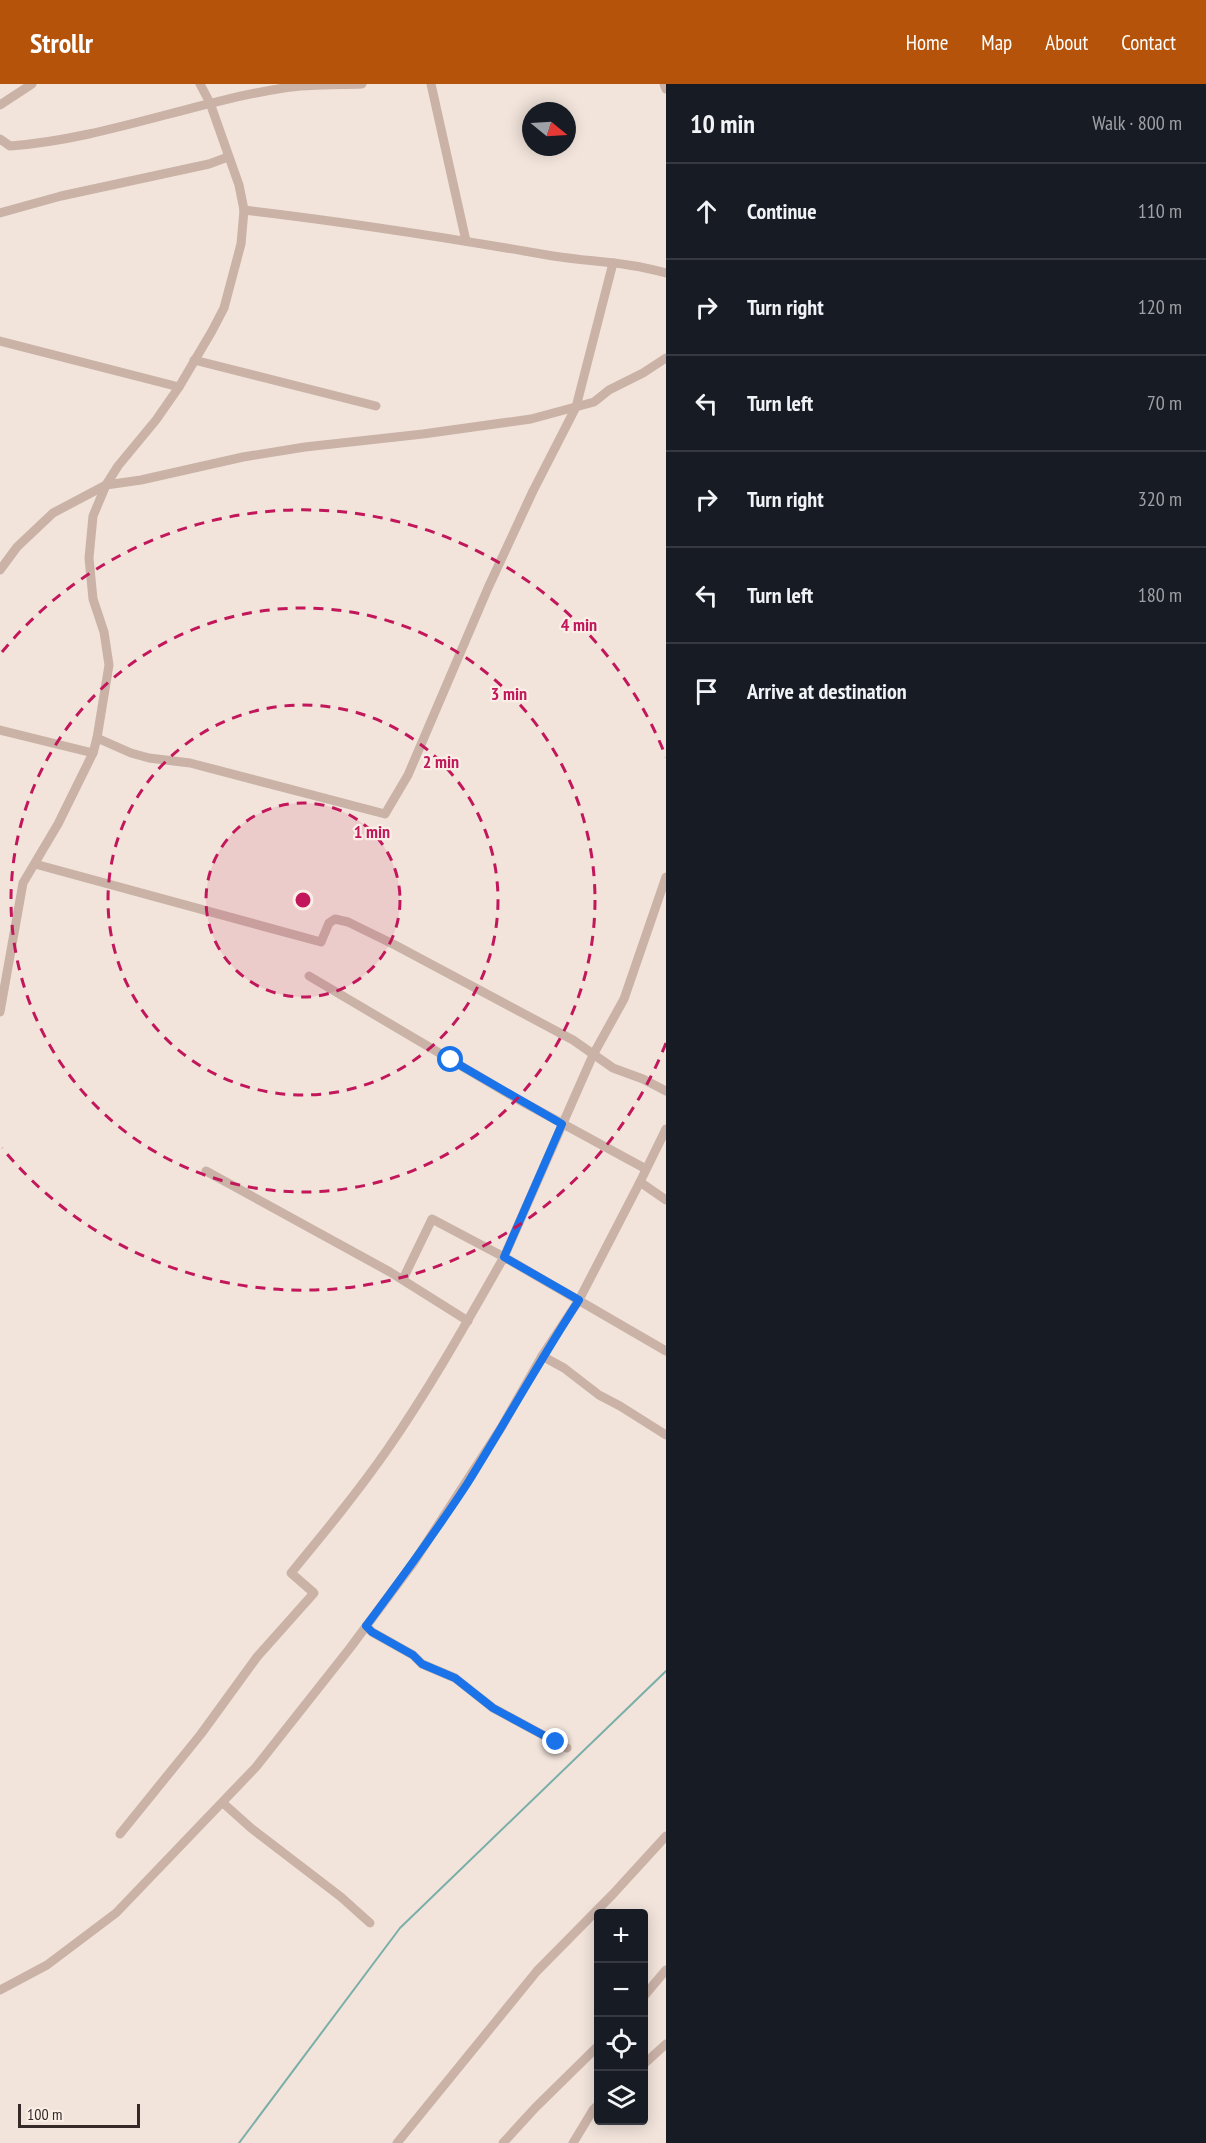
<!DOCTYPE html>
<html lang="en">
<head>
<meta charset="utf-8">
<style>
  body { margin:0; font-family:"PT Sans Narrow",sans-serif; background:#242831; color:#f1f3f6 }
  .controls { position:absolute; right:18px; bottom:18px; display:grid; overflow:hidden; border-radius:6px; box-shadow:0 3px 15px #0003 }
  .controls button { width:54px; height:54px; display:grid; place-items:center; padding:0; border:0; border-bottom:2px solid #363941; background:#171b24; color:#f1f3f6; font:30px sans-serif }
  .compass { position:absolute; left:522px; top:18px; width:54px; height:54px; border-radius:50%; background:#171b24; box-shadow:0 3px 15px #0003; rotate:108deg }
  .scale { position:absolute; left:18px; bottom:15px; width:122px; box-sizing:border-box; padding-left:6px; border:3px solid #362a28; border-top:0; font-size:16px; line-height:21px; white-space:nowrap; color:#362a28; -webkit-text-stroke:4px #faefe7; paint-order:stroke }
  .stop { position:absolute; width:18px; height:18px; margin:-14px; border:4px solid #1a73e8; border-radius:50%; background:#fff }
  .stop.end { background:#1a73e8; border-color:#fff; box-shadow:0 2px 6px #0008 }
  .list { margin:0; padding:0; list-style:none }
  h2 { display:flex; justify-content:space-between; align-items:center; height:78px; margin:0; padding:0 24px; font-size:26px }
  h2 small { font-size:20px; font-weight:400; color:#9ea1a6 }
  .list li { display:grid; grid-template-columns:39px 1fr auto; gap:18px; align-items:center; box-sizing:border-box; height:96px; padding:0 24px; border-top:2px solid #363941 }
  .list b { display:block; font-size:22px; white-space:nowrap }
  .list em { font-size:20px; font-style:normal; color:#9ea1a6 }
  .icon { flex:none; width:33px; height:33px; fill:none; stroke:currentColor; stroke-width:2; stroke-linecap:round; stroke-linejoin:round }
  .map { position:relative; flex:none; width:666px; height:2059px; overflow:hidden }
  header { display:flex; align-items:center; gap:36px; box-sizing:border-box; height:84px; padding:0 30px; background:#b45309; color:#fff }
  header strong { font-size:28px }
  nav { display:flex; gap:33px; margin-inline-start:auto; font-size:21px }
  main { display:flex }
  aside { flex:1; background:#171b24 }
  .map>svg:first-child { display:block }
</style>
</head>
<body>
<header>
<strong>Strollr</strong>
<nav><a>Home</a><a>Map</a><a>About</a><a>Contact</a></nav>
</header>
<main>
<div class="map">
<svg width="666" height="2059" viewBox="0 0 666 2059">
  <rect width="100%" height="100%" fill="#f2e4db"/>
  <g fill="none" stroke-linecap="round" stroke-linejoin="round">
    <path stroke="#7aafa9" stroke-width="2" d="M 239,2059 L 400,1844 L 666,1587"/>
    <g stroke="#cab2a7" stroke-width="9">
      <path d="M 431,0 L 466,157"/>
      <path d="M 664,0 L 666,5"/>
      <path d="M 0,21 L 32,0"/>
      <path d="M 0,55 L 10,62 C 104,55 192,18 284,4 C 310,0 337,1 362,0"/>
      <path d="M 244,126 C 347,138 450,154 553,172 C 591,178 629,178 666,189"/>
      <path d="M 0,129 L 61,112 L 209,80 L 228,73"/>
      <path d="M 0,257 L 179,303"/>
      <path d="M 194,276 L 376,322"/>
      <path d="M 0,486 L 17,463 L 53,429 L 106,401 L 141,396 L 243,373 L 305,363 L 423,350 L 531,335 L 594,318 L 609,306 L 643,289 L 666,274"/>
      <path d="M 0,646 L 93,669"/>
      <path d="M 97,654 L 131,669 L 149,674 L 190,679 L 385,730 L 408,691 L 488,504 L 533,407 L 576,323 L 613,179"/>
      <path d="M 35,780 L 321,858 L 329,839 L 335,835 L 348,838 L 395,861 L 573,956 L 613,984 L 643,995 L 666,1007"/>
      <path d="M 309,892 L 519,1016 L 646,1085"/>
      <path d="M 0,928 L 23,799 L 58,740 L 93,669 L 97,654 L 109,581 L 104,548 L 93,515 L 89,474 L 93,432 L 106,401 L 118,382 L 156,336 L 179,303 L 212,247 L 224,224 L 241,160 L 244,126 L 239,101 L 210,19 L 200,0"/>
      <path d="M 206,1087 L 390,1188 L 468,1237"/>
      <path d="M 640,1098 L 666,1116"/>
      <path d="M 403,1195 L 432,1135 L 504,1173 L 593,971 L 624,915 L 666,793"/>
      <path d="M 542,1272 L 564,1284 L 599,1311 L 620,1322 L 666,1351"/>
      <path d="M 366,1542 L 372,1548 L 413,1571 L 422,1580 L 455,1594 L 493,1624 L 567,1664"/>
      <path d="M 223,1719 L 251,1744 L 341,1813 L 370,1839"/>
      <path d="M 120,1750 L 201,1650 L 257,1573 L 314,1509 L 291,1489 C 324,1449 357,1409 387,1366 C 430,1304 467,1238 504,1173 L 666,1267"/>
      <path d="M 0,1906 L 47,1881 L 116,1829 L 256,1683 L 350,1564 L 414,1478 L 501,1344 L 542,1272 L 579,1216 L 640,1098 L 666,1045"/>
      <path d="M 644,1912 L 666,1886"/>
      <path d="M 644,1980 L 666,1960"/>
      <path d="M 397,2059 L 537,1887 L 613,1810 L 666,1752"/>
      <path d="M 503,2059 L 535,2024 L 598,1962"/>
      <path d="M 573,2059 L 593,2026 L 598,2021"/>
    </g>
  </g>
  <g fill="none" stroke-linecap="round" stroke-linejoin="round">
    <path stroke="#1a73e8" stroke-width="8" d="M 451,976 L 562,1040 L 504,1173 L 579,1216 C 540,1276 505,1339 467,1400 C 435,1449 401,1495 366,1542 L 372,1548 L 413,1571 L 422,1580 L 455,1594 L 493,1624 L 556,1658"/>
  </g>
  <circle cx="303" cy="816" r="97" fill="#c2185b" fill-opacity=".12"/>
  <g fill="none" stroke="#c2185b" stroke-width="3" stroke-dasharray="10 8">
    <circle cx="303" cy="816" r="97"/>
    <circle cx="303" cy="816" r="195"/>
    <circle cx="303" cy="816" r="292"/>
    <path d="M666 959A390 390 0 0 1 2 1064M2 568A390 390 0 0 1 666 673"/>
  </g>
  <circle cx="303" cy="816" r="9" fill="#c2185b" stroke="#faefe7" stroke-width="3"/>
  <g font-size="18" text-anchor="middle" font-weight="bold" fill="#c2185b" stroke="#faefe7" stroke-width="4.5" stroke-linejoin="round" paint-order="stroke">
    <text x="579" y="547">4 min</text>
    <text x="509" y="616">3 min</text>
    <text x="441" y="684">2 min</text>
    <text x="372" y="754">1 min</text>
  </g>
</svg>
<div class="controls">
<button>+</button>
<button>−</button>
<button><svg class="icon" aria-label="locate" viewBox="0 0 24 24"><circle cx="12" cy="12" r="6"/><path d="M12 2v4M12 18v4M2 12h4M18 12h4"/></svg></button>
<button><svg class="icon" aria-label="layers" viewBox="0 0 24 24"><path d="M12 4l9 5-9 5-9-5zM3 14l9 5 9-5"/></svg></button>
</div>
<svg class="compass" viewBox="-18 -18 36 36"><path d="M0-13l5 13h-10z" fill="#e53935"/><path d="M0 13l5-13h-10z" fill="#9ea1a6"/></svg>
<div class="scale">100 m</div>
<div class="stop" style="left:451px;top:976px"></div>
<div class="stop end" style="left:556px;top:1658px"></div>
</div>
<aside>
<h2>10 min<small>Walk · 800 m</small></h2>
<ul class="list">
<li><svg class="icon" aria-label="ahead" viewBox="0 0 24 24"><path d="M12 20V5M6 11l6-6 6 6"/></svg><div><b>Continue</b></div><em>110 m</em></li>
<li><svg class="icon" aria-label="right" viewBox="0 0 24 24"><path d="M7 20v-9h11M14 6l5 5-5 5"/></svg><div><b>Turn right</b></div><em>120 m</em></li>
<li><svg class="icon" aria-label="left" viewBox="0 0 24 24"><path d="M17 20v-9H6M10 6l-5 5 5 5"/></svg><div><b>Turn left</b></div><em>70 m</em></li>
<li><svg class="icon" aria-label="right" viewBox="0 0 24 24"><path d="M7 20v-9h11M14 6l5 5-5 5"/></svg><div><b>Turn right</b></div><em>320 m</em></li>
<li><svg class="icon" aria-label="left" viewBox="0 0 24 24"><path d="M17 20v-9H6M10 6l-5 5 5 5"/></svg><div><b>Turn left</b></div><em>180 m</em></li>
<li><svg class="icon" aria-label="arrive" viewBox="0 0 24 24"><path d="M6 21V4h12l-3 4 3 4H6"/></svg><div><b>Arrive at destination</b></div></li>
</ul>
</aside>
</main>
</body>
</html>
